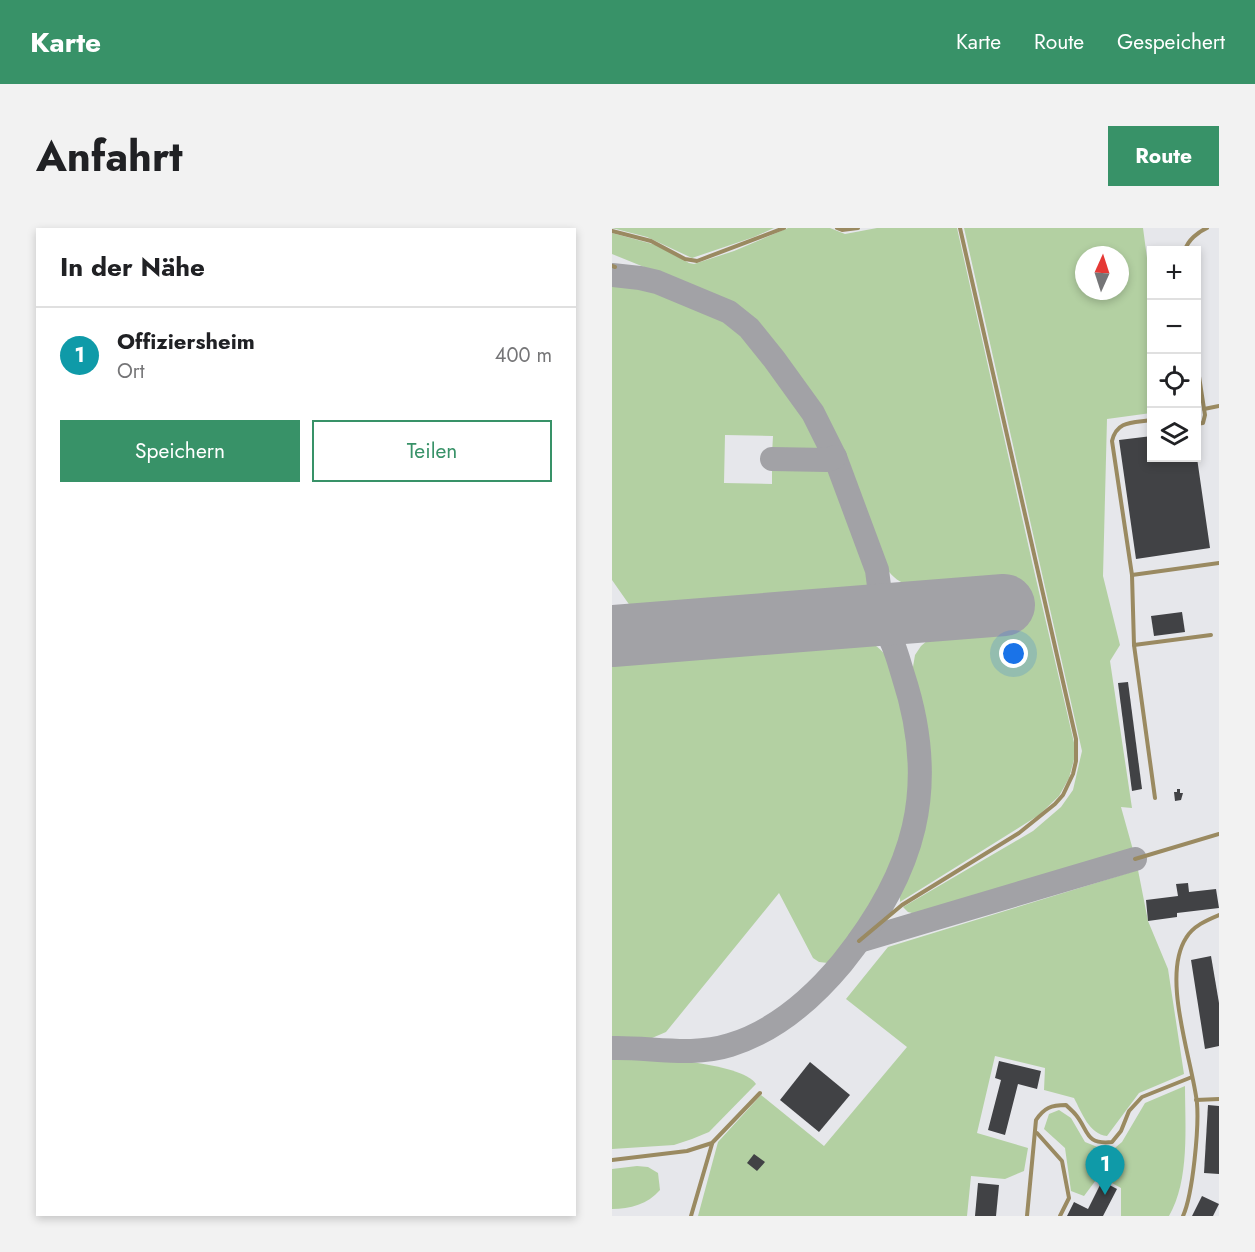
<!DOCTYPE html>
<html lang="de">
<head>
<meta charset="utf-8">
<style>
  body { margin:0; font-family:Jost,sans-serif; background:#f2f2f2; color:#202124 }
  .controls { position:absolute; right:18px; top:18px; display:grid; overflow:hidden; border-radius:0px; box-shadow:0 3px 9px #0003 }
  .controls button { width:54px; height:54px; display:grid; place-items:center; padding:0; border:0; border-bottom:2px solid #e0e0e0; background:#fff; color:#202124; font:30px sans-serif }
  .compass { position:absolute; left:463px; top:18px; width:54px; height:54px; border-radius:50%; background:#fff; box-shadow:0 3px 9px #0003; rotate:3deg }
  .you { position:absolute; left:402px; top:426px; width:21px; height:21px; margin:-15px; border:4px solid #fff; border-radius:50%; background:#1a73e8; box-shadow:0 0 0 9px #1a73e833 }
  .badge { display:grid; place-items:center; width:39px; height:39px; border-radius:50%; background:#389268; color:#fff; font-size:20px; font-weight:700 }
  .pin { position:absolute; translate:-50% -50px; filter:drop-shadow(0 2px 3px #0008) }
  .pin::after { content:''; position:absolute; top:32px; width:21px; height:18px; background:inherit; clip-path:polygon(0 0,100% 0,50% 100%) }
  .list { margin:0; padding:0; list-style:none }
  h2 { display:flex; justify-content:space-between; align-items:center; height:78px; margin:0; padding:0 24px; font-size:26px }
  h2 small { font-size:20px; font-weight:400; color:#757577 }
  .list li { display:grid; grid-template-columns:39px 1fr auto; gap:18px; align-items:center; box-sizing:border-box; height:96px; padding:0 24px; border-top:2px solid #e0e0e0 }
  .list b { display:block; font-size:22px; white-space:nowrap }
  .list p { margin:0; font-size:20px; white-space:nowrap; color:#757577 }
  .list em { font-size:20px; font-style:normal; color:#757577 }
  .actions { display:flex; gap:12px; padding:18px 24px }
  .actions a { flex:1; padding:14px 0; border:2px solid #389268; border-radius:0px; text-align:center; font-size:21px; color:#389268 }
  .actions .main { background:#389268; color:#fff }
  .icon { flex:none; width:33px; height:33px; fill:none; stroke:currentColor; stroke-width:2; stroke-linecap:round; stroke-linejoin:round }
  .map { position:relative; flex:none; width:607px; height:988px; overflow:hidden; border-radius:0px }
  header { display:flex; align-items:center; gap:36px; box-sizing:border-box; height:84px; padding:0 30px; background:#389268; color:#fff }
  header strong { font-size:28px }
  nav { display:flex; gap:33px; margin-inline-start:auto; font-size:21px }
  .intro { display:flex; align-items:center; justify-content:space-between; box-sizing:border-box; height:144px; padding:0 36px }
  h1 { margin:0; font-size:42px }
  .button { padding:15px 27px; border-radius:0px; background:#389268; color:#fff; font-size:21px; font-weight:700 }
  main { display:flex; gap:36px; padding:0 36px }
  aside { flex:1; background:#fff; border-radius:0px; box-shadow:0 3px 9px #0003 }
  .map>svg:first-child { display:block }
</style>
</head>
<body>
<header>
<strong>Karte</strong>
<nav><a>Karte</a><a>Route</a><a>Gespeichert</a></nav>
</header>
<div class="intro"><h1>Anfahrt</h1><a class="button">Route</a></div>
<main>
<aside>
<h2>In der Nähe<small></small></h2>
<ul class="list">
<li><span class="badge" style="background:#0f9aa8">1</span><div><b>Offiziersheim</b><p>Ort</p></div><em>400 m</em></li>
</ul>
<div class="actions"><a class="main">Speichern</a><a>Teilen</a></div>
</aside>
<div class="map">
<svg width="607" height="988" viewBox="0 0 607 988">
  <rect width="100%" height="100%" fill="#e6e7eb"/>
  <g fill="#b3d0a2" fill-rule="evenodd">
    <path d="M 0,0 L 162,0 L 142,9 L 80,30 L 35,9 Z"/>
    <path d="M 176,0 L 218,0 L 233,6 L 265,0 L 345,0 L 421,338 L 463,519 L 463,528 L 457,550 L 447,568 L 427,587 L 288,674 L 288,663 L 308,604 L 314,574 L 315,551 L 312,498 L 300,445 L 303,427 L 309,418 L 322,407 L 398,400 L 394,352 C 368,352 314,365 291,355 C 282,351 277,344 271,336 L 231,227 L 208,180 L 143,95 L 121,77 L 106,69 L 0,26 L 0,5 L 44,17 L 77,35 L 82,36 L 122,23 Z"/>
    <path d="M 352,0 L 531,0 L 540,67 L 539,185 L 495,191 L 491,348 L 508,417 L 498,433 L 520,580 L 509,579 L 521,622 L 304,686 L 296,684 L 291,679 L 421,603 L 449,579 L 461,562 L 470,523 ZM 472,27 L 508,27 L 508,63 L 472,63 Z"/>
    <path d="M 0,56 L 28,58 L 52,66 L 104,87 L 123,99 L 182,169 L 209,219 L 208,222 L 196,226 L 160,226 L 161,208 L 113,207 L 112,255 L 160,256 L 160,237 L 198,236 L 218,241 L 257,344 L 255,358 L 251,363 L 21,382 L 0,352 Z"/>
    <path d="M 254,413 C 277,421 281,442 288,463 C 306,521 304,587 279,643 C 265,674 244,701 224,728 L 216,735 L 207,734 L 201,730 L 167,665 L 54,804 L 40,810 L 0,811 L 0,433 Z"/>
    <path d="M 526,642 L 536,693 L 556,741 L 572,846 L 527,865 L 495,908 C 477,906 470,885 462,870 L 432,862 L 433,840 L 383,828 L 365,905 L 416,920 L 412,943 L 393,951 L 359,948 L 355,988 L 86,988 L 106,914 L 149,867 L 212,918 L 295,819 L 234,771 L 276,719 Z"/>
    <path d="M 0,828 C 28,828 130,834 144,856 L 97,904 L 80,911 L 62,917 L 0,921 Z"/>
    <path d="M 573,858 C 573,898 578,952 557,988 L 509,988 L 509,960 L 487,948 L 472,968 L 459,963 L 453,920 L 432,901 L 437,886 L 447,882 L 459,890 L 473,914 L 498,924 L 510,914 L 533,875 Z"/>
    <path d="M 25,938 L 36,939 L 46,945 L 48,962 C 36,976 18,981 0,981 L 0,941 Z"/>
  </g>
  <g fill="none" stroke-linecap="round" stroke-linejoin="round">
    <g stroke="#a2a2a6" stroke-width="24">
      <path d="M 0,47 L 28,50 L 45,54 L 117,84 L 137,100 L 162,131 L 201,185 L 223,229 L 265,342 L 267,358 L 264,375 L 255,384 L 239,389"/>
      <path d="M 160,231 L 215,232 L 223,229"/>
      <path d="M 247,713 L 523,631"/>
      <path d="M 0,820 C 39,819 80,829 118,817 C 164,803 200,771 230,735 C 303,644 328,560 291,447 C 281,415 278,391 239,389"/>
    </g>
    <path stroke="#a2a2a6" stroke-width="62" d="M 0,408 L 392,377"/>
  </g>
  <g fill="#414245">
    <path d="M 540,208 L 540,230 L 585,230 L 598,320 L 524,331 L 507,212 Z"/>
    <path d="M 570,384 L 573,404 L 542,408 L 539,388 Z"/>
    <path d="M 516,454 L 530,561 L 520,563 L 506,455 Z"/>
    <path d="M 565,561 L 568,561 L 568,565 L 571,565 L 569,572 L 563,573 L 562,564 L 565,564 Z"/>
    <path d="M 576,655 L 577,664 L 604,661 L 607,680 L 565,685 L 565,689 L 536,693 L 534,672 L 566,668 L 564,656 Z"/>
    <path d="M 599,728 L 607,775 L 607,818 L 593,821 L 579,732 Z"/>
    <path d="M 387,833 L 429,843 L 425,861 L 406,856 L 393,907 L 376,902 L 389,852 L 383,850 Z"/>
    <path d="M 198,834 L 238,867 L 207,904 L 168,872 Z"/>
    <path d="M 596,877 L 607,878 L 607,946 L 592,945 Z"/>
    <path d="M 142,926 L 153,934 L 145,943 L 135,935 Z"/>
    <path d="M 490,953 L 505,961 L 491,988 L 455,988 L 462,974 L 476,981 Z"/>
    <path d="M 366,955 L 387,957 L 384,988 L 363,988 Z"/>
    <path d="M 590,968 L 607,976 L 601,988 L 580,988 Z"/>
  </g>
  <g fill="none" stroke-linecap="round" stroke-linejoin="round">
    <g stroke="#9a8a61" stroke-width="4">
      <path d="M 225,0 L 230,2 L 246,0"/>
      <path d="M 0,3 L 39,13 L 73,31 L 85,33 L 172,0"/>
      <path d="M 573,22 C 576,12 586,4 595,0"/>
      <path d="M 0,38 L 3,39"/>
      <path d="M 584,129 L 593,187 L 591,195 L 584,196"/>
      <path d="M 592,181 L 607,178"/>
      <path d="M 540,192 C 521,195 505,192 500,213 L 520,347 L 522,417 L 543,570"/>
      <path d="M 520,347 L 607,335"/>
      <path d="M 522,417 L 599,407"/>
      <path d="M 523,631 L 607,606"/>
      <path d="M 247,713 L 290,677 L 407,605 L 443,576 L 451,567 L 461,546 L 464,533 L 464,511 L 348,0"/>
      <path d="M 584,872 L 607,871"/>
      <path d="M 425,905 L 450,933 L 457,970 L 448,988"/>
      <path d="M 0,932 L 75,923 L 100,915 L 148,865"/>
      <path d="M 79,988 L 100,916"/>
      <path d="M 415,988 L 424,892 C 432,880 439,877 454,877 C 457,880 461,883 464,887 C 477,903 473,917 500,914 L 509,903 L 517,883 L 530,869 L 580,849"/>
      <path d="M 571,988 C 581,966 587,899 585,875 C 580,831 549,749 574,710 C 581,698 595,692 607,687"/>
    </g>
  </g>
</svg>
<div class="controls">
<button>+</button>
<button>−</button>
<button><svg class="icon" aria-label="locate" viewBox="0 0 24 24"><circle cx="12" cy="12" r="6"/><path d="M12 2v4M12 18v4M2 12h4M18 12h4"/></svg></button>
<button><svg class="icon" aria-label="layers" viewBox="0 0 24 24"><path d="M12 4l9 5-9 5-9-5zM3 14l9 5 9-5"/></svg></button>
</div>
<svg class="compass" viewBox="-18 -18 36 36"><path d="M0-13l5 13h-10z" fill="#e53935"/><path d="M0 13l5-13h-10z" fill="#757577"/></svg>
<div class="you"></div>
<div class="pin badge" style="left:493px;top:967px;background:#0f9aa8">1</div>
</div>
</main>
</body>
</html>
